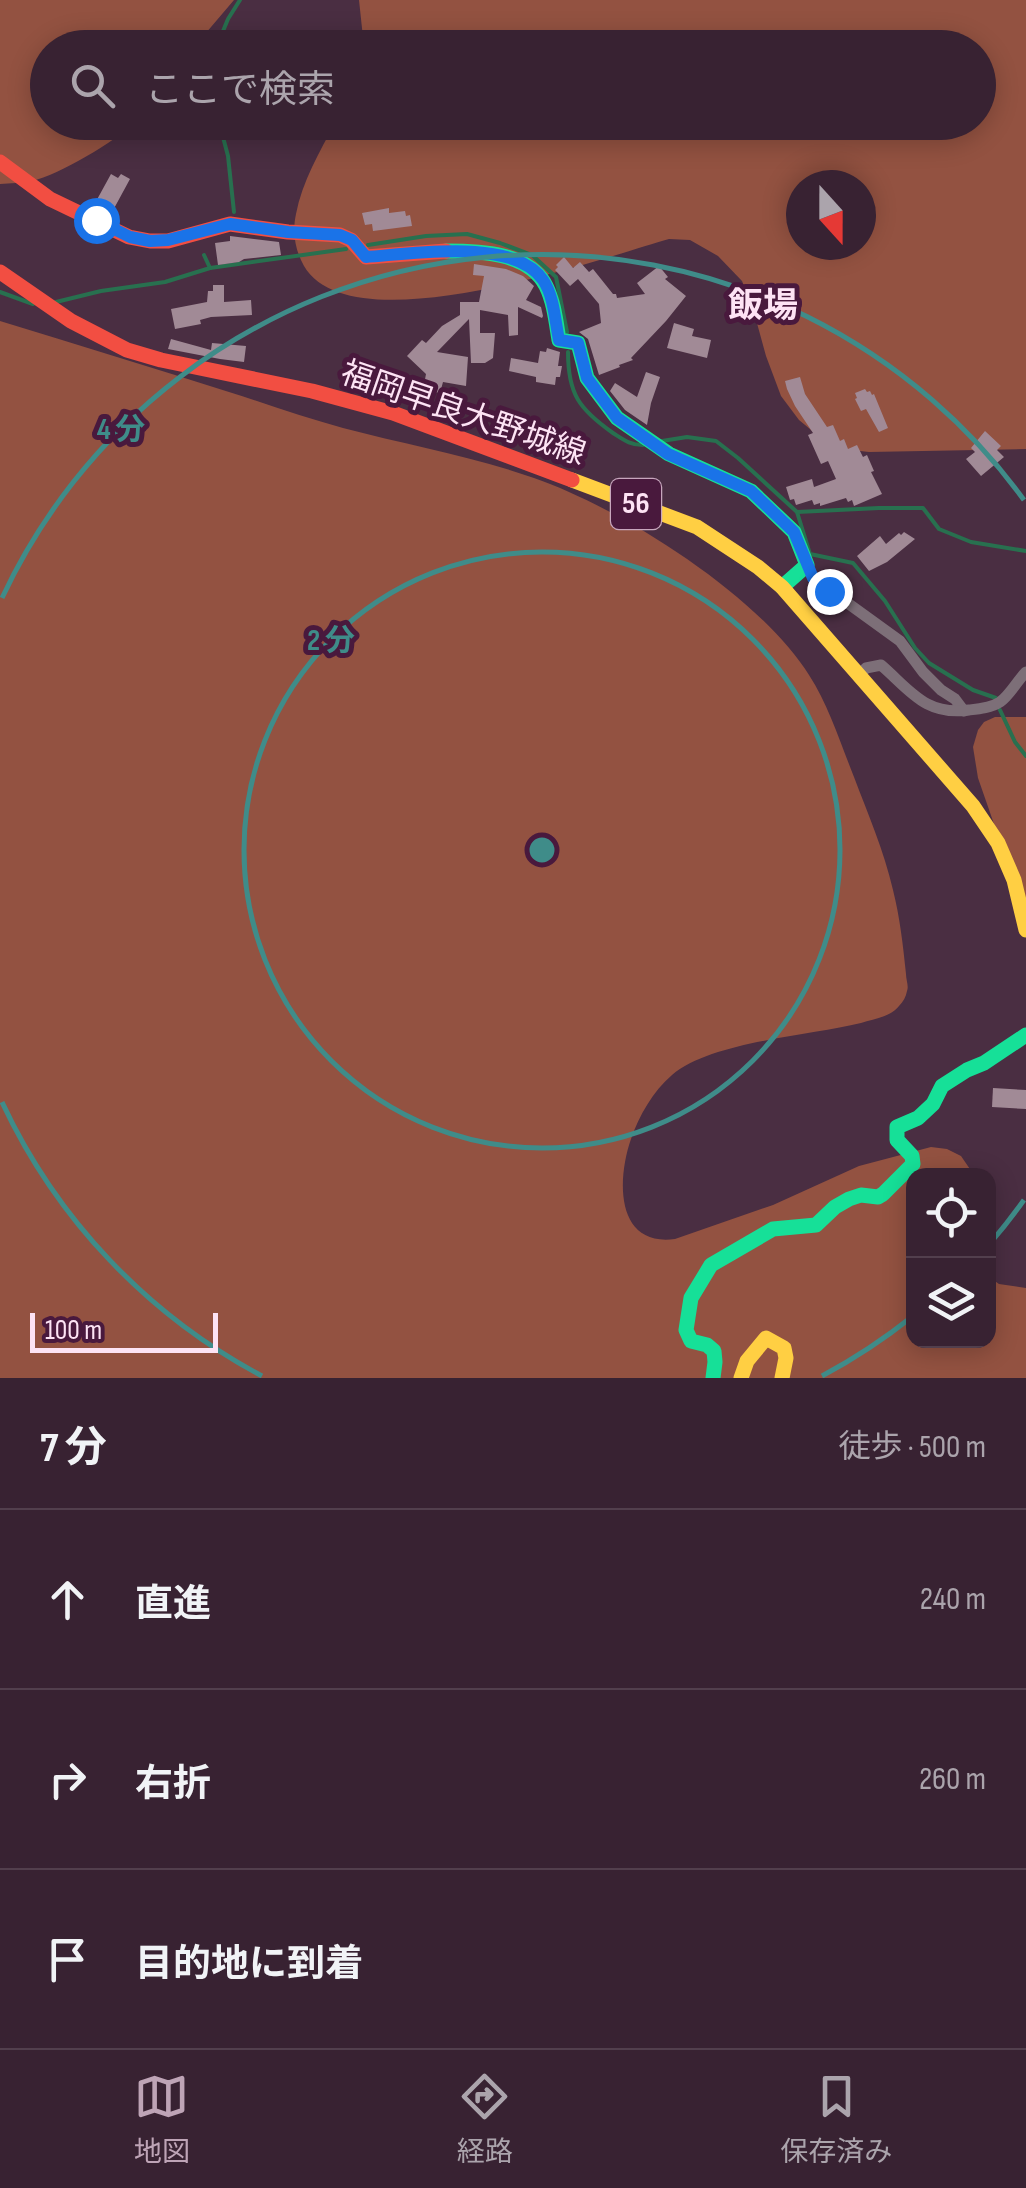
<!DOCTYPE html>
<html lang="ja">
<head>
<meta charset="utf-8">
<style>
  body { margin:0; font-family:"Sofia Sans Condensed","Noto Sans JP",sans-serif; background:#432f3e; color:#f1f3f6 }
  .controls { position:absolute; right:30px; bottom:30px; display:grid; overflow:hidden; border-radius:20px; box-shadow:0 5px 25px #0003 }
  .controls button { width:90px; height:90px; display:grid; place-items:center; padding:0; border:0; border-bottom:2px solid #523f4d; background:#382232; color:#f1f3f6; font:50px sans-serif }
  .compass { position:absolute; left:786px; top:170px; width:90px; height:90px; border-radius:50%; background:#382232; box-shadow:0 5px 25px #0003; rotate:159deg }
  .scale { position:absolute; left:30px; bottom:25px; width:188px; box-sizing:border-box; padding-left:10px; border:5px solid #fde3f4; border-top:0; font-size:28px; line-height:35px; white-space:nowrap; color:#fde3f4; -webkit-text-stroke:8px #49193d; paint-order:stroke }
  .stop { position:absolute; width:30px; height:30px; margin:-22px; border:8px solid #1a73e8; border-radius:50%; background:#fff }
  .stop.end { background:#1a73e8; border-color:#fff; box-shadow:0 2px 10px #0008 }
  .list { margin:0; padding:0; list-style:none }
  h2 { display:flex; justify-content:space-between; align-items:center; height:130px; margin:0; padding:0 40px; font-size:42px }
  h2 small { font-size:32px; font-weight:400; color:#aba4ac }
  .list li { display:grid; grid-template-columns:65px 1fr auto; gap:30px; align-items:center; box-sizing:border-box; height:180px; padding:0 40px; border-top:2px solid #523f4d }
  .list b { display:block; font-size:38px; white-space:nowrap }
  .list em { font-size:32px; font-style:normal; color:#aba4ac }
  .icon { flex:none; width:55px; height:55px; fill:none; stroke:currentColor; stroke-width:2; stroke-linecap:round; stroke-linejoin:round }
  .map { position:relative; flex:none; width:1026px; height:1378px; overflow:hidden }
  .search { position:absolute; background:#382232; box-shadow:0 5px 25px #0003; left:30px; right:30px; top:30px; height:110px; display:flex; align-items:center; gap:25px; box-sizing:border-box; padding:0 35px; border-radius:55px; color:#aba4ac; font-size:38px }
  .sheet { height:670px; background:#382232 }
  nav { display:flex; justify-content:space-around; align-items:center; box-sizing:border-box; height:140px; border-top:2px solid #523f4d; background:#382232; font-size:28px; color:#aba4ac }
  nav a { display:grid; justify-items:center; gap:5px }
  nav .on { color:#bea4b6 }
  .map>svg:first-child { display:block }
</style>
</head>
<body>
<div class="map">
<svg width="1026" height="1378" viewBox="0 0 1026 1378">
  <rect width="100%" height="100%" fill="#4a2e42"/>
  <g fill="#935241" fill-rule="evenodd">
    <path d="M 0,0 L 234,0 L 194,47 L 48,48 L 48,122 L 135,123 C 115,141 59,175 32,181 C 22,183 10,183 0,184 Z"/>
    <path d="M 359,0 L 1026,0 L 1026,449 L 869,452 L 843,449 L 822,439 L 799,420 L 781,396 L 766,356 L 752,305 L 742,281 L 718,256 L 690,240 L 669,239 C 596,260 351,347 304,266 C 295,250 292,232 296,214 C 302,182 320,151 335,123 L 978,122 L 978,48 L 364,47 ZM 801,185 L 861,185 L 861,245 L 801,245 Z"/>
    <path d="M 0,321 C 76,344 153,368 229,392 C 267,404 305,418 343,428 C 407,445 472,456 534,478 C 621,508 760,596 809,675 C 829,706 840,742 854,777 C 868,814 884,851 893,890 C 900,918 903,945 906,974 C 906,980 909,986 907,991 C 906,997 903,1002 899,1006 C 890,1017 874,1019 861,1023 C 809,1036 712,1041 672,1075 C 653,1091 639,1116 631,1139 C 617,1179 615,1247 675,1239 L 773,1205 L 859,1166 L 931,1147 L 947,1149 L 961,1156 L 974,1175 L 914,1176 L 914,1340 L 988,1340 L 989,1277 L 999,1284 L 1026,1288 L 1026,1378 L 0,1378 Z"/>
    <path d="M 995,717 L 1026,717 L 1026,916 L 978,778 L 973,747 L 978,730 L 984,722 Z"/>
  </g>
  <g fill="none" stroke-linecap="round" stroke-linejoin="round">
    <g stroke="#28704f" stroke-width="4">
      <path d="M 216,48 L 228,19 L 240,0"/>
      <path d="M 219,122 L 228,156 L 234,212"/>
      <path d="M 368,245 L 426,236 L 467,234 L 500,243 L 532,255 L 556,277 L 567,332"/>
      <path d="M 204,255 L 210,268"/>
      <path d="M 0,292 L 33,304"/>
      <path d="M 56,302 L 101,291 L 165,282 L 210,268 L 346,249"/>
      <path d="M 568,352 C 568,394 579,409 613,433 C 624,440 630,445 643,445"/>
      <path d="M 662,441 L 687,437 L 716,441 L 738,458 L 797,512 L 810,554 L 853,563 L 885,601 L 915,648 L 929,663 L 973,690 L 996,698"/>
      <path d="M 797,512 L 879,508 L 923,508 L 939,529 L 971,542 L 1026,551"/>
      <path d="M 1000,710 L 1015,742 L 1026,756"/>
    </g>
  </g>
  <g fill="#a18a96">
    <path d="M 111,174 L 118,178 L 121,174 L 130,179 L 111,214 L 94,205 Z"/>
    <path d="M 389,208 L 389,213 L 405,211 L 406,216 L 410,215 L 412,226 L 373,231 L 372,224 L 365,225 L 362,213 Z"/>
    <path d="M 230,236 L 279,242 L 281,255 L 244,259 L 239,262 L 218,265 L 215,243 L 230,241 Z"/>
    <path d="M 564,257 L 573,268 L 580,262 L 589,272 L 593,269 L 613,294 L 616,294 L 617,298 L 645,294 L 637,283 L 659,266 L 668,277 L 665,279 L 686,296 L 666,321 L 631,358 L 633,360 L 619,365 L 620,367 L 599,375 L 588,339 L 579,332 L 601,323 L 599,304 L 578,279 L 570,286 L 555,270 L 558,267 L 556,265 Z"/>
    <path d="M 474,264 L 506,269 L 523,276 L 534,286 L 526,300 L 541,307 L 543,316 L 542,318 L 518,307 L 518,335 L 509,336 L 508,315 L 480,310 L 480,333 L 495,333 L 493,358 L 485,363 L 471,363 L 469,319 L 437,352 L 468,357 L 466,386 L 443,382 L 440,393 L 423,390 L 426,374 L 407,356 L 422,340 L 426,343 L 442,326 L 460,315 L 460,302 L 479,302 L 484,276 L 473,275 Z"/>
    <path d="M 213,285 L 224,285 L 224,302 L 251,300 L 252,315 L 211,317 L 200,320 L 201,324 L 175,329 L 171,309 L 207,302 L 208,291 L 213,291 Z"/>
    <path d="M 674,323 L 694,329 L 692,336 L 711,340 L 707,358 L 667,348 Z"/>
    <path d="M 171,339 L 211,350 L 212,343 L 246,346 L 244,362 L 220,359 L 168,349 Z"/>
    <path d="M 547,348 L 560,352 L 558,366 L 562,366 L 560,377 L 556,377 L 555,385 L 536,382 L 536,377 L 509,371 L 511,358 L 538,363 L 540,351 L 546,352 Z"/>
    <path d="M 646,372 L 660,377 L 651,403 L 647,425 L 625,410 L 610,391 L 615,383 L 637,397 Z"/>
    <path d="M 800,377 L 805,394 L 827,427 L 833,425 L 840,441 L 844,439 L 848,449 L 857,445 L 863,457 L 867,455 L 874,471 L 871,472 L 882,494 L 854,506 L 852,500 L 848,502 L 846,498 L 820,506 L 820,503 L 814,505 L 812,500 L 796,505 L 794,499 L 790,500 L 786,487 L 812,479 L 814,487 L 836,479 L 828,461 L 821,464 L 808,435 L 813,433 L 795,406 L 787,389 L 785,381 Z"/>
    <path d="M 865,389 L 867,392 L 870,391 L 872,395 L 874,394 L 888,428 L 879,432 L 866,409 L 861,411 L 855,399 L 857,398 L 855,393 Z"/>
    <path d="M 985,431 L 1001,446 L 997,450 L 1004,457 L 981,476 L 966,459 L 975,452 L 971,448 Z"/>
    <path d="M 904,532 L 915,539 L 887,562 L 869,571 L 857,556 L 880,536 L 886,544 L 899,533 L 901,535 Z"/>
    <path d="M 993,1088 L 1026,1090 L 1026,1109 L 992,1107 Z"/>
  </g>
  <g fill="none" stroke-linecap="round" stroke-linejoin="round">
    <g stroke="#7d6f78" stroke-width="11">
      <path d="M 807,565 L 813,578 L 900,641 L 923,672 L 941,690 L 955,699 L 964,711"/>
      <path d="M 859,675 L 866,668 L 881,665 C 910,690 925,716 969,710 C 979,709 991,708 1000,702 C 1010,695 1017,681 1026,672"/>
    </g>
    <g stroke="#16e098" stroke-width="15">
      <path d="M 446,251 C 479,251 529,252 546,286 C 554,302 556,322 559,340 L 578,343 L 587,378 L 617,418 L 669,454 L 751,491 L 794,532 L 807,565 L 782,587"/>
      <path d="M 713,1378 L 715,1362 L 714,1351 L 707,1345 L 691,1341 L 686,1330 L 691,1298 L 711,1265 L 773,1229 L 816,1225 L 835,1207 L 849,1199 L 861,1195 L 878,1197 L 883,1194 L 913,1164 L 912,1156 L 897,1140 L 897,1127 L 918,1118 L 933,1104 L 942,1086 L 967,1070 L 984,1063 L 1026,1035"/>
    </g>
    <g stroke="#ffcf43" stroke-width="15">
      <path d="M 572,480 L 697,527 L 758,567 L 782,587 L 973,806 L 998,843 L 1014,880 L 1026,930"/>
      <path d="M 741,1378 L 747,1361 L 766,1338 L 784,1348 L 786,1358 L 782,1378"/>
    </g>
    <g stroke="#f24e42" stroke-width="15">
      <path d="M 0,162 L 50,199 L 129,237 L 150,241 L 168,241 L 230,224 L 288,232 L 340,235 L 351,240 L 366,257 L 446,251"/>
      <path d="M 0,272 L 71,321 L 127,350 L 161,360 L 312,391 L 393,413 L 572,480"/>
    </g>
  </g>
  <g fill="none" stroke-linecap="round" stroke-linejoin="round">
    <path stroke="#1a73e8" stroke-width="12" d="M 96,220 L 130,237 L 150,241 L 168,240 L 230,224 L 288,232 L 340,235 L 352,240 L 366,257 C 411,254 514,237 543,280 C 554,296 555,321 559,340 L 578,343 L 587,378 L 617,418 L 668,454 L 751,491 L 794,532 L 813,578 L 829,591"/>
  </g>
  <g fill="none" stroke="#3f8c89" stroke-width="5">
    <circle cx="542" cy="850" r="298"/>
    <path d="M1024 1200A596 596 0 0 1 992 1241M913 1316A596 596 0 0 1 822 1376M262 1376A596 596 0 0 1 2 1102M2 598A596 596 0 0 1 1024 500"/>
  </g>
  <g text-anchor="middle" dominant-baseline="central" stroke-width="10" stroke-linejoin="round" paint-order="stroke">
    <rect fill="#49193d" stroke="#c7a6bd" stroke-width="2.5" x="611" y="479" width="50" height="50" rx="8"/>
    <g font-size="30" font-weight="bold" fill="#fde3f4">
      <text x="636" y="504">56</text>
    </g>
    <g font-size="32" fill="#fde3f4" stroke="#49193d">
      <text transform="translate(463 414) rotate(19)">福岡早良大野城線</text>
    </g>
    <g font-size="35" font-weight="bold" fill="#fde3f4" stroke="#49193d">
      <text x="763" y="306">飯場</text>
    </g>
  </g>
  <circle cx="542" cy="850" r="15" fill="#3f8c89" stroke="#49193d" stroke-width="5"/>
  <g font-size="30" text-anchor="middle" font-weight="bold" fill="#3f8c89" stroke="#49193d" stroke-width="10" stroke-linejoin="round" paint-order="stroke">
    <text x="121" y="439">4 分</text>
    <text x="331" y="650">2 分</text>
  </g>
</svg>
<div class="controls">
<button><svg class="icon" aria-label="locate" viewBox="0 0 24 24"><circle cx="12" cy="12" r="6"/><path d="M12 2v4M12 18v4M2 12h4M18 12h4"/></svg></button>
<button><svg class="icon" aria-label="layers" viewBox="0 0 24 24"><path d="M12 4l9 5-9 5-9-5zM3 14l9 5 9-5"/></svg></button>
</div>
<svg class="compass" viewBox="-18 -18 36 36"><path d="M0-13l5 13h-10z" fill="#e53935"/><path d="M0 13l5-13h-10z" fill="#aba4ac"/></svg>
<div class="scale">100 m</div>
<div class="stop" style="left:96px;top:220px"></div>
<div class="stop end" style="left:829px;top:591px"></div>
<div class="search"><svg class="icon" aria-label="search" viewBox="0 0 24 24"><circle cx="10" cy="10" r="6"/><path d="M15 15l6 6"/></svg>ここで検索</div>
</div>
<section class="sheet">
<h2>7 分<small>徒歩 · 500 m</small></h2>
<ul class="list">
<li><svg class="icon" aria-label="ahead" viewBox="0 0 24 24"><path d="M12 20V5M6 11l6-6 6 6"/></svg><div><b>直進</b></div><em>240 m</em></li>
<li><svg class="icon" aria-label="right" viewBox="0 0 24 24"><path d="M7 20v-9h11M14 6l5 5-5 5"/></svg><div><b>右折</b></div><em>260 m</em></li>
<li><svg class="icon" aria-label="arrive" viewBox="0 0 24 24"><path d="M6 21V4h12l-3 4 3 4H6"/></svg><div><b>目的地に到着</b></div></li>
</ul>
</section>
<nav>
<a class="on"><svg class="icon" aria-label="map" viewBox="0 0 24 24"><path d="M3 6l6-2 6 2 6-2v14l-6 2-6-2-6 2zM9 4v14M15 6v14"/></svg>地図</a>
<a><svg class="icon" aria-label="directions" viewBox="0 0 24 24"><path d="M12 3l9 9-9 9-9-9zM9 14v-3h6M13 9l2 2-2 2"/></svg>経路</a>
<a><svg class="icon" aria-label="saved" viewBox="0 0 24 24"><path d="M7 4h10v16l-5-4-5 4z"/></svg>保存済み</a>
</nav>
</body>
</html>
